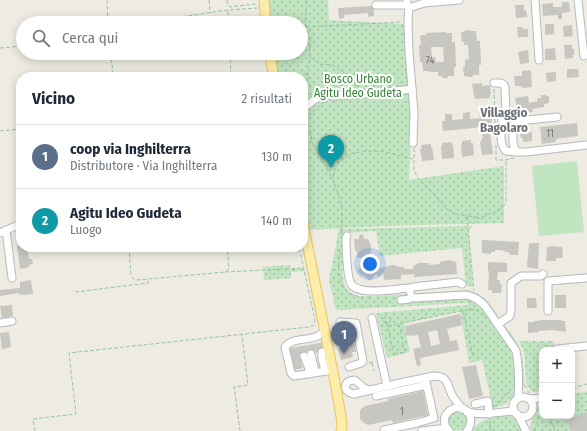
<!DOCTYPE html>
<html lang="it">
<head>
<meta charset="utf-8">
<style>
  body { margin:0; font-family:"Fira Sans Condensed",sans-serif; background:#f6f6f7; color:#1f2937 }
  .controls { position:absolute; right:12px; bottom:12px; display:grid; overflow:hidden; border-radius:8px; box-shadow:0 2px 10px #0003 }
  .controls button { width:36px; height:36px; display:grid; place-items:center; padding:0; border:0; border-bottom:1px solid #e0e1e3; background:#fff; color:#1f2937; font:20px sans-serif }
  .you { position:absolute; left:370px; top:264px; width:14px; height:14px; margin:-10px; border:3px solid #fff; border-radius:50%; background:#1a73e8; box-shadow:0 0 0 6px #1a73e833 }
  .badge { display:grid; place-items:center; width:26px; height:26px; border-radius:50%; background:#0b8043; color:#fff; font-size:13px; font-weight:700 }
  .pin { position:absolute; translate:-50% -33px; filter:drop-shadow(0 1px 2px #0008) }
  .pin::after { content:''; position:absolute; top:21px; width:14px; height:12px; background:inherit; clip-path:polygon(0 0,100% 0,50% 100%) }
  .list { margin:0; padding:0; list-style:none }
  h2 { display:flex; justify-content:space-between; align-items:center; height:52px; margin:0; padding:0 16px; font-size:17px }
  h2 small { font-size:13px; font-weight:400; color:#747a83 }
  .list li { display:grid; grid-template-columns:26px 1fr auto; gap:12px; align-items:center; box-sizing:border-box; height:64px; padding:0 16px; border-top:1px solid #e0e1e3 }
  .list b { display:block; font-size:15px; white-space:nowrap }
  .list p { margin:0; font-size:13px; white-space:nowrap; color:#747a83 }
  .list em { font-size:13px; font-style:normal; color:#747a83 }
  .icon { flex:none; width:22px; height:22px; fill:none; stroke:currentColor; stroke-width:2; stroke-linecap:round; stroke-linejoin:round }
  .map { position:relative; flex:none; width:587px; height:431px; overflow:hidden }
  .search { position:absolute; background:#fff; box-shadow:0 2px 10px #0003; left:16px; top:16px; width:292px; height:44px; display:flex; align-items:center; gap:10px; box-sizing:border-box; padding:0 14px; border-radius:22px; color:#747a83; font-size:15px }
  .panel { position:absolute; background:#fff; box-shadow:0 2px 10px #0003; left:16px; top:72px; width:292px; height:180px; border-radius:16px }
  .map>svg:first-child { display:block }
</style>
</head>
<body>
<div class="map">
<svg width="587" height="431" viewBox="0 0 587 431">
  <defs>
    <pattern id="green-dots" width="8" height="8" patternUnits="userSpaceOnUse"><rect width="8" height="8" fill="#c1e4c1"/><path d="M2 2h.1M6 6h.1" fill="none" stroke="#a0bca0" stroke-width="1.8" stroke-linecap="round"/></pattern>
  </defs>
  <rect width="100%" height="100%" fill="#eeebe3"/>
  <g fill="url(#green-dots)">
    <path d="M 268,0 L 328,0 L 329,20 L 404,24 L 413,83 L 409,180 L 504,166 L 504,223 L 384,226 L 310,230 L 303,195 L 303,77 L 277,77 L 273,53 L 301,53 L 301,23 L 269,23 Z"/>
    <path d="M 468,226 L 473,287 L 466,285 L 462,248 L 380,256 L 376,231 L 347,233 L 348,265 L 342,266 C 344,284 342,293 363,297 L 468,290 L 474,292 L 482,296 L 486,299 L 518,344 L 522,356 L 525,387 L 515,389 L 515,394 L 504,405 L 493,408 L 482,360 L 469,363 L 460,311 L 404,323 L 410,352 L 387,358 L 376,313 L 468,305 L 467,303 L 336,310 L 329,280 L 339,229 Z"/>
    <path d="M 290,265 L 290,269 L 304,268 L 304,271 L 291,272 L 291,278 L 264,280 L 263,267 Z"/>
    <path d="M 519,341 L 553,341 L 554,348 L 551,350 L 542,350 L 542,391 C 538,392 533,393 530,390 C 524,385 526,361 524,353 C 523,349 521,345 519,341 Z"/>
    <path d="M 587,391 L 587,431 L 531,431 C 529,422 534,407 542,402 L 542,416 L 572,416 L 572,394 Z"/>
    <circle cx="458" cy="421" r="10"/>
    <path d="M 507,415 C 516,417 518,423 522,431 L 471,431 C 474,428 477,424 481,422 C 488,418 499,416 507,415 Z"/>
  </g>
  <path fill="#c1e4c1" d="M 577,161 L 584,232 L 539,236 L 532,166 Z"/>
  <g fill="#c8c6c0" fill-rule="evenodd">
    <path d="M 562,2 L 569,2 L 570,12 L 562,13 L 562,19 L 558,19 L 558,15 L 543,16 L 542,4 L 553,3 L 553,7 L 562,7 Z"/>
    <path d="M 515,5 L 524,5 L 524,11 L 526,10 L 527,17 L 516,18 Z"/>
    <path d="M 371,6 L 374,9 L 374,16 L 368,17 L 368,13 L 344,15 L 344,18 L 339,19 L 338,8 Z"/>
    <path d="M 545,24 L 554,24 L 554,34 L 545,35 Z"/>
    <path d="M 572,25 L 573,36 L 564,37 L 563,26 Z"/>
    <path d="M 517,27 L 523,27 L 523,29 L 528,29 L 528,37 L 518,37 Z"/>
    <path d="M 470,30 L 470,31 L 476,31 L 477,41 L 480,41 L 481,65 L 479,65 L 479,75 L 473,75 L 473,77 L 467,77 L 467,76 L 464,76 L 463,67 L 465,67 L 465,60 L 469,59 L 468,45 L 464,45 L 464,42 L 462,42 L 461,32 L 464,32 L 464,31 Z"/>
    <path d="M 446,32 L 446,33 L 452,33 L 452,42 L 455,42 L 456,67 L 454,67 L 454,76 L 448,76 L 448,78 L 442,78 L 442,76 L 438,76 L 438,72 L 429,72 L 429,71 L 423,71 L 422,62 L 420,62 L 419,45 L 421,45 L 420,35 L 426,35 L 426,33 ZM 431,47 L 443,47 L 444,62 L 436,62 L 435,57 L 432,58 Z"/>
    <path d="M 564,45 L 572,45 L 572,49 L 574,49 L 574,55 L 573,55 L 573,58 L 565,59 Z"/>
    <path d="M 555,48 L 556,60 L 545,60 L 545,49 Z"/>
    <path d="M 528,50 L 529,63 L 520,64 L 518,52 Z"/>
    <path d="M 567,69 L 578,69 L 579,77 L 567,78 Z"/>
    <path d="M 531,70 L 532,87 L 522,88 L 522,86 L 515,86 L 514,76 L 522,76 L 522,71 Z"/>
    <path d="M 556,72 L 556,81 L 547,82 L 546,73 Z"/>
    <path d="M 482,83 L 482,86 L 490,85 L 490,86 L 491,94 L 490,94 L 490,98 L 475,99 L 472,84 Z"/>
    <path d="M 541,95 L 546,95 L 546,96 L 549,96 L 549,103 L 544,104 L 544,107 L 532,109 L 533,112 L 518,114 L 515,98 L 528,96 L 529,103 L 538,101 L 537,98 L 541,98 Z"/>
    <path d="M 489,106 L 489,111 L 491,111 L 492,126 L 491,126 L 491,133 L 490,133 L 493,154 L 482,155 L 480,142 L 482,142 L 481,139 L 483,139 L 482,126 L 474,128 L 443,131 L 442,121 L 445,121 L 445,114 L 452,114 L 452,120 L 463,119 L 463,113 L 470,112 L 470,119 L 480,118 L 479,113 L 481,112 L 480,107 Z"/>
    <path d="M 577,123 L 578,136 L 556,139 L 556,142 L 542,144 L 540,127 Z"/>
    <path d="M 523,128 L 523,129 L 526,129 L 526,133 L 532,132 L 532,141 L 523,142 L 523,138 L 521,138 L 520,134 L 519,134 L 518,130 L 519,129 Z"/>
    <path d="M 471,140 L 471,143 L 473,143 L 474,155 L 462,157 L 461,144 L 462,144 L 462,141 Z"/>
    <path d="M 451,142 L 452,145 L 453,145 L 454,158 L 442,159 L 441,146 L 442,146 L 442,143 Z"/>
    <path d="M 431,144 L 431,148 L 432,147 L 434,160 L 422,161 L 420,149 L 422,148 L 421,145 Z"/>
    <path d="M 363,234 L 364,239 L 368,239 L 371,245 L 371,249 L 370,258 L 371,261 L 379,267 L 382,268 L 388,266 L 394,265 L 400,267 L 404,267 L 404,269 L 413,269 L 413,266 L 419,263 L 429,263 L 429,265 L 440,264 L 440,262 L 444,261 L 450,260 L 456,262 L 457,274 L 414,277 L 414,274 L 401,275 L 401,279 L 384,280 L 383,273 L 379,277 L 376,274 L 370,281 L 363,275 L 362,276 L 357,271 L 364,263 L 362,262 L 365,257 L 357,258 L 357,251 L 355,251 L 354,239 L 359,239 L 359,235 Z"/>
    <path d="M 482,240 L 519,242 L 518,255 L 509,255 L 510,253 L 505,252 L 505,251 L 500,250 L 495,250 L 495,252 L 491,252 L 491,254 L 482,253 Z"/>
    <path d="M 529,243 L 539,243 L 538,269 L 527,267 Z"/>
    <path d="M 21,245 L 21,247 L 27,247 L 29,259 L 32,259 L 33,264 L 29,265 L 29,267 L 20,269 L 17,246 Z"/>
    <path d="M 554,246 L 562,247 L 563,258 L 556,258 L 556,261 L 546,261 L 547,247 Z"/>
    <path d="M 488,262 L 507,263 L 507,272 L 498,272 L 497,280 L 500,280 L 500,284 L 502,284 L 501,293 L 492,293 L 492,290 L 488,290 L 489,271 L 488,271 Z"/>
    <path d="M 31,280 L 33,294 L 20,295 L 19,293 L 0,296 L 0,290 L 20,288 L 20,282 Z"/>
    <rect x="555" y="295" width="11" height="13"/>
    <path d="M 527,298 L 536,298 L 537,308 L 527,308 Z"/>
    <path d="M 12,305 L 13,316 L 2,318 L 0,306 Z"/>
    <path d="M 460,314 L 462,325 L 447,329 L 450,341 L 457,340 L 459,350 L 420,358 L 421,365 L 417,366 L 413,349 L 421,347 L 418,335 L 410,336 L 410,335 L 407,336 L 405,326 ZM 437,330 L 440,344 L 431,346 L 428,332 Z"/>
    <path d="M 539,320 L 561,320 L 561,321 L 565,321 L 566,332 L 552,330 L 539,331 L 539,332 L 528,333 L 528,322 L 534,322 L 534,321 L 539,321 Z"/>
    <path d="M 9,332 L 11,347 L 2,349 L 0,333 Z"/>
    <path d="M 321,343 L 322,347 L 318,349 L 317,353 L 316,353 L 313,349 L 310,349 L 307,352 L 303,351 L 300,352 L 299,357 L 303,368 L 295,370 L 290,349 Z"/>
    <path d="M 355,344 L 356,352 L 352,352 L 353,357 L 341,360 L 338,348 Z"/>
    <path d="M 476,365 L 483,396 L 469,399 L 462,367 Z"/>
    <path d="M 423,391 L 428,415 L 393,423 L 392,420 L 368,425 L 364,423 L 360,419 L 360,411 L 361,409 L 365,406 L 388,401 L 388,399 Z"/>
    <path d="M 587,412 L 587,431 L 571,431 L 567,420 Z"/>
  </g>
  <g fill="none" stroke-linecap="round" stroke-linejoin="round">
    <g stroke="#c9c8c3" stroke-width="7" stroke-dasharray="7 3.5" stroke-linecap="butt">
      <path d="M 320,343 L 322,352"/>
      <path d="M 315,344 L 317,353"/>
      <path d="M 309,345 L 311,354"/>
      <path d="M 302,346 L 304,356"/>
      <path d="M 297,347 L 299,362 L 302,362"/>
      <path d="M 291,348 L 294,362 L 299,362"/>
    </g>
    <defs>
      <g id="minor">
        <path d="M 407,0 L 407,5 L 409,8 L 424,3 L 459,0"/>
        <path d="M 535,0 L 539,60"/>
        <path d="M 578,0 L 584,56"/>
        <path d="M 376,5 L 407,5"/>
        <path d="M 409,8 L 408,22 L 409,52 L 414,112 L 413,143"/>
        <path d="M 494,83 L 501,83 L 504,85 L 505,88 L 506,115 L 502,117 C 502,128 498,143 506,151 L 517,152"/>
        <path d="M 303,109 L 314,100 L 324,94 L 334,96 L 379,93 L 412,89"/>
        <path d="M 557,117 L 518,121 L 514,125 C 513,134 511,145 517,152 L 526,152 L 587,145"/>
        <path d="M 6,230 L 12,278"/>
        <path d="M 0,233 L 18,225"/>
        <path d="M 347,236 L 346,238 C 346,248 347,278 351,284 C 359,296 395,289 408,288 L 409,289"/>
        <path d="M 410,292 L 409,289 L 413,287 L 458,282 L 462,284"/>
        <path d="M 401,300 L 409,299 L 412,297 L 414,298 L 465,295 C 474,296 479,300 485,306 L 516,351 C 519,366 519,382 518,398"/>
        <path d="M 548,311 L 548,281 L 587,278"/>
        <path d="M 372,318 L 387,386"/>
        <path d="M 340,322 L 356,323 L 363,361 L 361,363 L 349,367"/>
        <path d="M 0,323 L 12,321"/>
        <path d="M 498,324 L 510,316 L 511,310 L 511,283 L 521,276 L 541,276 L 543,274"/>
        <path d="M 324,329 C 324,330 322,334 321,334 C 312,342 293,336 285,347 L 291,373 L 294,376 L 333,370"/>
        <path d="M 555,350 L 557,349 L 587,346"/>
        <path d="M 322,352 L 322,358 L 325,371"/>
        <path d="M 311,354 L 315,372"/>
        <path d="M 304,356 C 306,362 309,367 310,374"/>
        <path d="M 369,390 L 364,388 L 355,380 C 343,380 342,392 354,394 L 400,383 L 434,376 C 449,376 447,386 452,395 C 455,400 459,404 462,409"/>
        <path d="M 376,396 L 427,385"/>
        <circle cx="523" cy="407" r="10"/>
        <path d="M 529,399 L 542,398"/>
        <path d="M 475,404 L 488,401 L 489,414"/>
        <path d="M 467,412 C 484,416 497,412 514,411"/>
        <path d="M 518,415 L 526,431"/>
        <path d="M 384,430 L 417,423 L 434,418 L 425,378"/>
        <path d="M 422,431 L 438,429 L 447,429"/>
        <path d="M 449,431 C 433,414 463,397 470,416 C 472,422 470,427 467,431"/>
      </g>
      <g id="major">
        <path d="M 264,0 L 266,23"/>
        <path d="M 269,53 L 274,77"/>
        <path d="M 303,223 L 335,382 L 341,416 L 342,426 L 341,431"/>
      </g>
    </defs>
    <use href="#minor" stroke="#b6b9bd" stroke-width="9"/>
    <use href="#major" stroke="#ecc25e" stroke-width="11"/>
    <g stroke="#98c3a4" stroke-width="1" stroke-dasharray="4 2" stroke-linecap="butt">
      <path d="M 107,0 L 108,23"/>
      <path d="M 209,0 L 210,13"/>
      <path d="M 227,0 L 228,5 L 230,7 L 255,4 L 255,7"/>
      <path d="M 307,0 L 305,23 L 307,31 L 310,51 L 307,81 L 307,97"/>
      <path d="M 228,11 L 228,23"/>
      <path d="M 141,23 L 227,10 L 258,8"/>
      <path d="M 306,27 L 401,22"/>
      <path d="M 0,48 L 23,46"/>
      <path d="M 111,53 L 113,77"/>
      <path d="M 230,53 L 231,77"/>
      <path d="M 310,57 L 320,64 L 333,65 L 343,72 L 351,79 L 357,88"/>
      <path d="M 494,89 L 495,124"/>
      <path d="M 303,120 L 308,127 L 311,133 L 312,143 L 332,178 L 340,199 L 342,211 L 341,234"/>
      <path d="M 304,120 L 324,102"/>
      <path d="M 0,131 L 21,129"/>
      <path d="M 496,145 L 496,160 L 506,160 L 514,158"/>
      <path d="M 414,148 L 414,170 L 417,177 L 424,184 L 447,209 L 454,214 L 467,216 L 474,291"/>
      <path d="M 333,177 L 335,169 L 339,163 L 352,153 L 371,151 L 387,152 L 413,159"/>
      <path d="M 468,216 L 478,217"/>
      <path d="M 469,229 L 477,219 L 499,210 L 503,207 L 506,203 L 506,161"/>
      <path d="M 129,247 L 131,276 L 134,279 L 138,280 L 225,272 L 229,269 L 227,247"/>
      <path d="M 340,249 C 337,276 336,299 371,297"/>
      <path d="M 225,272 L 304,268"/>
      <path d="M 75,292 L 148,283 L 148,280"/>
      <path d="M 463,311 L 473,356"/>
      <circle cx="387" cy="320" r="3.5"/>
      <path d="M 387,323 L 394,356"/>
      <path d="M 388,326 L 471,309 L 476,310 L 486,318"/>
      <path d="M 394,354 L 405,352 L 399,325"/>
      <path d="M 369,363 L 374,362"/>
      <path d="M 372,363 L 374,371"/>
      <path d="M 525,385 L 529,393"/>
      <path d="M 572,388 L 587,384"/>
      <path d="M 495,407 L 498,405 L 504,396 L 512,390"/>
      <path d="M 549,416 L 555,431"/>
      <path d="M 490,421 L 491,431"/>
      <path d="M 35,431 L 33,419 L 76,414 L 69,353 L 309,327 L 314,325 L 315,320 L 299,247"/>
      <path d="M 240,431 L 234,387 L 248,385 L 242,335"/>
      <path d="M 535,431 L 536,425 L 542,408"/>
    </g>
    <use href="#minor" stroke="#fff" stroke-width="7"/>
    <use href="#major" stroke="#fcedaa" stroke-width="9"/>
  </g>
  <g text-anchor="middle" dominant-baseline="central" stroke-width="4" stroke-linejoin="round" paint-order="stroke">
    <g font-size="10" fill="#76797a">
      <text x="430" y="61">74</text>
      <text x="550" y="134">11</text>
      <text x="402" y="412">1</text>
    </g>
    <g font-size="12" fill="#39853b" stroke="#fff">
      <text x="358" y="79">Bosco Urbano<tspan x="358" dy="14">Agitu Ideo Gudeta</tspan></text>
    </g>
    <g font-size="13" font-weight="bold" fill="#6c7175" stroke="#fff">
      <text x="504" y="112">Villaggio<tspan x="504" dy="15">Bagolaro</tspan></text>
    </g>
  </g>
</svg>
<div class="controls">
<button>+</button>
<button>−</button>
</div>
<div class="you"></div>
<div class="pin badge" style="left:344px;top:354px;background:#5c6f8a">1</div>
<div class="pin badge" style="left:331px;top:168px;background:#0f9aa8">2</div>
<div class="search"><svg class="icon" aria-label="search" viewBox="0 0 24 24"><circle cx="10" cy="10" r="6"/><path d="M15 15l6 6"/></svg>Cerca qui</div>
<section class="panel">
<h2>Vicino<small>2 risultati</small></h2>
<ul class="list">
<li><span class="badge" style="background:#5c6f8a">1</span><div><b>coop via Inghilterra</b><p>Distributore · Via Inghilterra</p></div><em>130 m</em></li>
<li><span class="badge" style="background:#0f9aa8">2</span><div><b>Agitu Ideo Gudeta</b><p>Luogo</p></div><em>140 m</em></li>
</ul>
</section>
</div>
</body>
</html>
